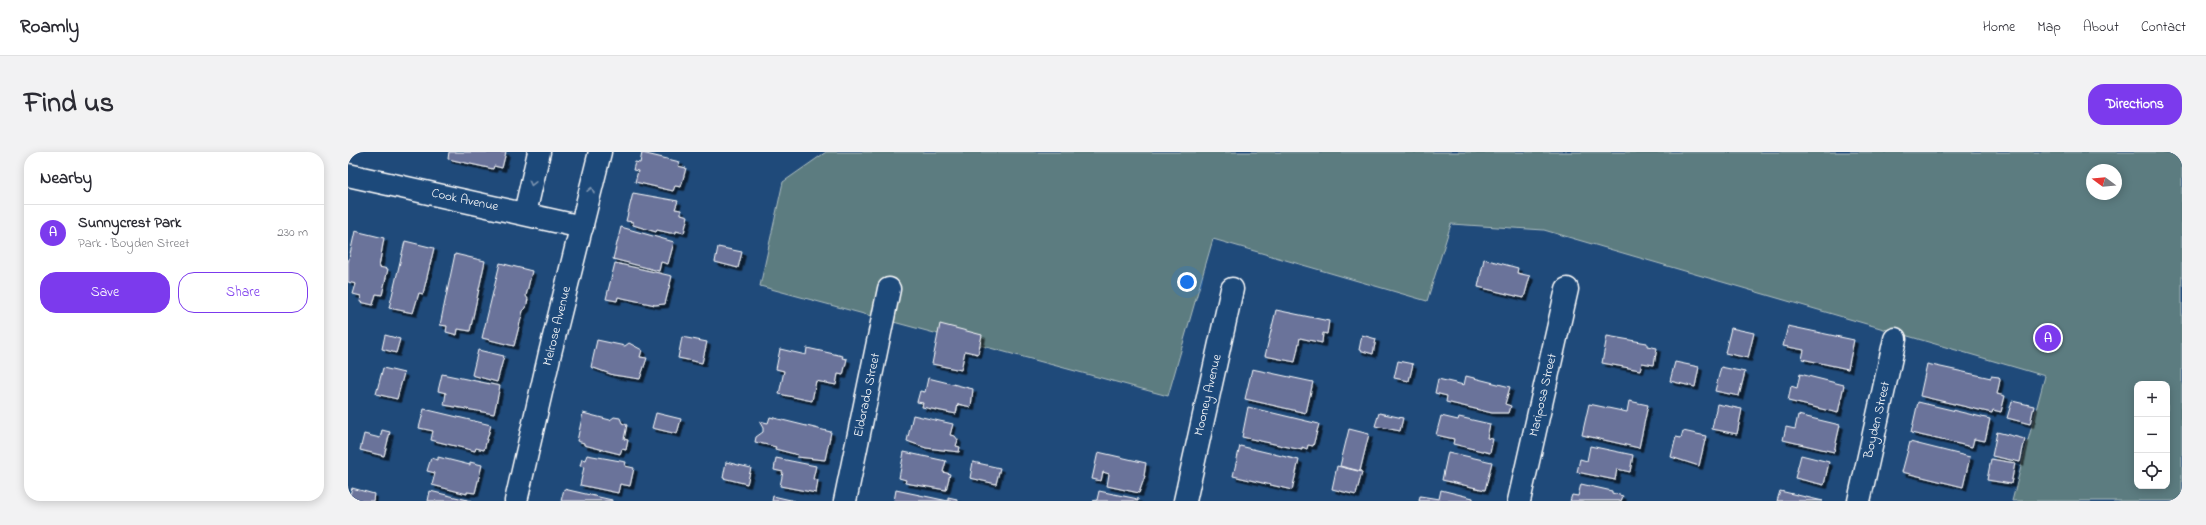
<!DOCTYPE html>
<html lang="en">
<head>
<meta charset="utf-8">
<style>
  body { margin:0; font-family:"Indie Flower",sans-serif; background:#f2f2f3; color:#2b2b33 }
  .controls { position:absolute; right:12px; bottom:12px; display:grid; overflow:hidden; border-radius:8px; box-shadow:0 2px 10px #0003 }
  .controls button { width:36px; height:36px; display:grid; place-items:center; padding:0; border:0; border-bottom:1px solid #e1e1e2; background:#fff; color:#2b2b33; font:20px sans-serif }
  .compass { position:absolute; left:1738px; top:12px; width:36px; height:36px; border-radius:50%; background:#fff; box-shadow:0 2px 10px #0003; rotate:286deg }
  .you { position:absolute; left:839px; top:130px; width:14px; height:14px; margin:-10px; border:3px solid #fff; border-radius:50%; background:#1a73e8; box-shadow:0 0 0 6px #1a73e833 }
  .badge { display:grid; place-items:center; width:26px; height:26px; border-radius:50%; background:#7c3aed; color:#fff; font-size:13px; font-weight:700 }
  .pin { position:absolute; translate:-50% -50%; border:2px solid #fff; box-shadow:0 1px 4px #0006 }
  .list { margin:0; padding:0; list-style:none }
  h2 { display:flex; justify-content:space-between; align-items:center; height:52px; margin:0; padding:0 16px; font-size:17px }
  h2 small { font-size:13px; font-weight:400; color:#7c7c81 }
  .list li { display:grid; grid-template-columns:26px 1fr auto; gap:12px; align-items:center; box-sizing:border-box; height:56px; padding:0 16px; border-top:1px solid #e1e1e2 }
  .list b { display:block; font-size:15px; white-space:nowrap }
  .list p { margin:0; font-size:13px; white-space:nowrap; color:#7c7c81 }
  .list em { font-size:13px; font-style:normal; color:#7c7c81 }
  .actions { display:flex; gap:8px; padding:12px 16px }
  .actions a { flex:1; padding:9px 0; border:1px solid #7c3aed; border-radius:16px; text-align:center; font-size:14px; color:#7c3aed }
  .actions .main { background:#7c3aed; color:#fff }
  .icon { flex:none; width:22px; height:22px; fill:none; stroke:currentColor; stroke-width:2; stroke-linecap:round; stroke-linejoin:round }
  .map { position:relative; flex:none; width:1834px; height:349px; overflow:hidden; border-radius:16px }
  header { display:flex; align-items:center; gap:24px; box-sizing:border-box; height:56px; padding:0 20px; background:#fff; border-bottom:1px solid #e1e1e2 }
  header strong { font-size:19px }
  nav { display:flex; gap:22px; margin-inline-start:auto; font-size:14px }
  .intro { display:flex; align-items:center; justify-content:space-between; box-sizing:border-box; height:96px; padding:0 24px }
  h1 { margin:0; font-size:28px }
  .button { padding:10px 18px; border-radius:16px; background:#7c3aed; color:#fff; font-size:14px; font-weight:700 }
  main { display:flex; gap:24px; padding:0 24px }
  aside { flex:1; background:#fff; border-radius:16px; box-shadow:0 2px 10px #0003 }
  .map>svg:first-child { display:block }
</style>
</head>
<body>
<header>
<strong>Roamly</strong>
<nav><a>Home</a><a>Map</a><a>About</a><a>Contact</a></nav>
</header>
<div class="intro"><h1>Find us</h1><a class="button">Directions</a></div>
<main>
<aside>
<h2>Nearby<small></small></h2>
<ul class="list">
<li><span class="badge">A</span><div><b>Sunnycrest Park</b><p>Park · Boyden Street</p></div><em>230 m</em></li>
</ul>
<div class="actions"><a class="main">Save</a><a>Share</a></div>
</aside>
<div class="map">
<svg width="1834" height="349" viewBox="0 0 1834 349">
  <defs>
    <filter id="shadow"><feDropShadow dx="3.5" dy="3.5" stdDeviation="0" flood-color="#0009"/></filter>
  </defs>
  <rect width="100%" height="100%" fill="#1f4a7a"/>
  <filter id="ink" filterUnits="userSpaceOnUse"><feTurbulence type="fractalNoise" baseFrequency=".025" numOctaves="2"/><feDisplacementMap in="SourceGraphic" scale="8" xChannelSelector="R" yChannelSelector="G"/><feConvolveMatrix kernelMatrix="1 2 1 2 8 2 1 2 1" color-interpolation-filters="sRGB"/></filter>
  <g filter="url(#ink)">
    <path fill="#5c7c80" stroke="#aebec0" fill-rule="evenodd" d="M 478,0 L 1834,0 L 1834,349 L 1664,349 L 1697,224 L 1196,78 L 1103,72 L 1079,149 L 865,87 L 820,244 L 412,134 L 435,30 ZM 1744,18 L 1768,18 L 1768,42 L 1744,42 ZM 1789,232 L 1819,232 L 1819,334 L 1789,334 Z"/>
    <g fill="#6b739a" stroke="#fff" filter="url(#shadow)">
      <path d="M 101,0 L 158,0 L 154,16 L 146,14 L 145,17 L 100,7 Z"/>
      <path d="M 294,1 L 332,10 L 330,14 L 338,16 L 333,35 L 327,34 L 325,39 L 287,30 L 290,19 L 285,18 L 287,10 L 292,11 Z"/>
      <path d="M 285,41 L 330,49 L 327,57 L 333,58 L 333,62 L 340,64 L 336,81 L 328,79 L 328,81 L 322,81 L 309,78 L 308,80 L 285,73 L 285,70 L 278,69 Z"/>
      <path d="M 273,75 L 326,90 L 320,112 L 313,110 L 311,119 L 265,107 Z"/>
      <path d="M 7,79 L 36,86 L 31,115 L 40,117 L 34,143 L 28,142 L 25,153 L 12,150 L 13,144 L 5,142 L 8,132 L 0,130 L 0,111 Z"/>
      <path d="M 57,89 L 86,96 L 75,142 L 71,141 L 65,161 L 41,156 Z"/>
      <path d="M 370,95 L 394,100 L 390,116 L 367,110 Z"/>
      <path d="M 107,102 L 137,109 L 122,179 L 110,177 L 109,183 L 98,180 L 99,174 L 92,173 Z"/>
      <path d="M 1136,107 L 1170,116 L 1169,121 L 1182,124 L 1176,146 L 1130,135 Z"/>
      <path d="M 152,111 L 184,119 L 178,144 L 180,147 L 178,156 L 175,159 L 166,194 L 134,186 Z"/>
      <path d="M 267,111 L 324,124 L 317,152 L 307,153 L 270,145 L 269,149 L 258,147 Z"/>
      <path d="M 928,158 L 981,169 L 979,182 L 975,181 L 974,191 L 952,186 L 947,210 L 917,204 Z"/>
      <path d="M 592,172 L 634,183 L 630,202 L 617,199 L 613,218 L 584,212 Z"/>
      <path d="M 1440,174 L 1506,188 L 1500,217 L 1454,207 L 1456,198 L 1435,194 Z"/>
      <path d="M 1383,176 L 1406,181 L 1400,206 L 1377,201 Z"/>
      <path d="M 37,183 L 52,187 L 48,201 L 34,197 Z"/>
      <path d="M 1014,183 L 1028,187 L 1025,202 L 1011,198 Z"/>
      <path d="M 1259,184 L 1299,191 L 1299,194 L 1309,196 L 1306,213 L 1294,211 L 1292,218 L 1254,211 Z"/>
      <path d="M 334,185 L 359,190 L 354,211 L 330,206 Z"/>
      <path d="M 249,188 L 277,194 L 281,191 L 294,198 L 292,205 L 299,206 L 292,227 L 265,223 L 243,215 Z"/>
      <path d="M 459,196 L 495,204 L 494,206 L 499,207 L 495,223 L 490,222 L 488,233 L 468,229 L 464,249 L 431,242 L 436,219 L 428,217 L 432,197 L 458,203 Z"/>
      <path d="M 130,198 L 156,204 L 149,230 L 124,223 Z"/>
      <path d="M 1050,209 L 1065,212 L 1061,229 L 1046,226 Z"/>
      <path d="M 1327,210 L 1351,215 L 1347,235 L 1322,229 Z"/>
      <path d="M 1579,212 L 1643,226 L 1643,224 L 1651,225 L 1652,228 L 1649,242 L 1657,244 L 1653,260 L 1645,258 L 1644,261 L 1572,244 Z"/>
      <path d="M 1373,215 L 1397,220 L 1391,244 L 1367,239 Z"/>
      <path d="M 35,216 L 56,221 L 49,247 L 28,242 Z"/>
      <path d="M 904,217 L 965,230 L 958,261 L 897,247 Z"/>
      <path d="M 94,222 L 152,234 L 146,262 L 96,253 L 98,241 L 90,239 Z"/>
      <path d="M 1452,222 L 1496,233 L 1490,261 L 1440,249 L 1443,234 L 1449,236 Z"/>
      <path d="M 1118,224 L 1162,235 L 1157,252 L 1163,254 L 1161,261 L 1144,261 L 1098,250 L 1099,244 L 1087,241 L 1090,227 L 1116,233 Z"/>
      <path d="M 580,226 L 625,237 L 623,255 L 610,252 L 608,262 L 574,255 L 575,251 L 569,250 L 572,239 L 577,240 Z"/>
      <path d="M 1281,249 L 1300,253 L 1291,296 L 1234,283 L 1241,252 L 1279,260 Z"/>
      <path d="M 1664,249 L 1686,254 L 1682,272 L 1659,266 Z"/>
      <path d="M 1570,250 L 1642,267 L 1637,289 L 1626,287 L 1624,295 L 1563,281 Z"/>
      <path d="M 1369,252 L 1394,257 L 1389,282 L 1364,277 Z"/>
      <path d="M 900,255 L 971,272 L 965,294 L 960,293 L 959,297 L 954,295 L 954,298 L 894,285 Z"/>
      <path d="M 76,257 L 143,273 L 136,298 L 128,296 L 127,299 L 83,288 L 85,279 L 71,276 Z"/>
      <path d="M 235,261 L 262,268 L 266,265 L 272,266 L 274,271 L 279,273 L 276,287 L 280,288 L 278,298 L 274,297 L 272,302 L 236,293 L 236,291 L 229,289 Z"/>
      <path d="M 308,261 L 333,267 L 329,282 L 304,276 Z"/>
      <path d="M 1031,261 L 1055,266 L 1052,279 L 1027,274 Z"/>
      <path d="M 565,263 L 605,272 L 602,283 L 607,284 L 610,288 L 608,294 L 612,295 L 611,300 L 578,296 L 559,289 Z"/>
      <path d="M 1450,263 L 1492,273 L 1486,300 L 1435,288 L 1438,275 L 1447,277 Z"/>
      <path d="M 1093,264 L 1110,268 L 1111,265 L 1142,272 L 1139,286 L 1145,287 L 1142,301 L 1105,292 L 1106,287 L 1088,283 Z"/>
      <path d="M 422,265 L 483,280 L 477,308 L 449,305 L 450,303 L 427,297 L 428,295 L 407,290 L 408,285 L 415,280 L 415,276 L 411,269 L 420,271 Z"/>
      <path d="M 1001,277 L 1021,282 L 1012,319 L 992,314 Z"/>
      <path d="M 34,278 L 42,280 L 36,304 L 12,298 L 16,282 L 32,286 Z"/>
      <path d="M 1335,279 L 1358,284 L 1351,314 L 1323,305 L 1328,285 L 1333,286 Z"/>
      <path d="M 1649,280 L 1677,287 L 1672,310 L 1644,304 Z"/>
      <path d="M 1562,290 L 1622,305 L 1615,335 L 1554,320 Z"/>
      <path d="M 892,294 L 951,308 L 944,338 L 885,324 Z"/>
      <path d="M 1242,294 L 1285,303 L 1282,320 L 1269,317 L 1267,328 L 1229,320 L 1232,307 L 1239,309 Z"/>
      <path d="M 556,300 L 598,309 L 595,320 L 602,322 L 598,338 L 557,331 L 558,328 L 551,326 Z"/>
      <path d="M 750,300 L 798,311 L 796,324 L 797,324 L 791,341 L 759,334 L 761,322 L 755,320 L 753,329 L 744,327 Z"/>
      <path d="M 1100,300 L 1144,310 L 1137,338 L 1094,328 Z"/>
      <path d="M 239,303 L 278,310 L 277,314 L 286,316 L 282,334 L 272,332 L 270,341 L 232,333 L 236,315 L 232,314 L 234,307 L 237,308 Z"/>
      <path d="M 1453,303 L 1481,310 L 1476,333 L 1447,326 Z"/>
      <path d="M 90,305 L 122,313 L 122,310 L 134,313 L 127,341 L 119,340 L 119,342 L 84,333 L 87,321 L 79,319 L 83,306 L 90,308 Z"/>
      <path d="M 428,306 L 468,314 L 465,327 L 470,328 L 468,341 L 432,334 L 435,320 L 426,318 Z"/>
      <path d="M 1643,307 L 1667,311 L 1663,332 L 1639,328 Z"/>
      <path d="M 378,310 L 403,316 L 399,332 L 375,326 Z"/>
      <path d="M 625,310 L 652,316 L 648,332 L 622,326 Z"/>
      <path d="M 989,314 L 1014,320 L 1008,343 L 984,337 Z"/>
      <path d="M 1233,332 L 1264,339 L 1264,341 L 1275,344 L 1273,349 L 1222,349 L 1224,343 L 1230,344 Z"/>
      <path d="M 4,336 L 26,342 L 25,349 L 0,349 Z"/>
      <path d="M 216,337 L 264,348 L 264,349 L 213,349 Z"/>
      <path d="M 548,338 L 600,349 L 600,345 L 609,347 L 609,349 L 546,349 Z"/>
      <path d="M 1093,338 L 1125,346 L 1125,349 L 1071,349 L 1072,344 L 1091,347 Z"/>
      <path d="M 82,339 L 124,349 L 80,349 Z"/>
      <path d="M 751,339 L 790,347 L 790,349 L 745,349 L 749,348 Z"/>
      <path d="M 1432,339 L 1475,349 L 1429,349 Z"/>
      <path d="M 425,344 L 447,349 L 424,349 Z"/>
    </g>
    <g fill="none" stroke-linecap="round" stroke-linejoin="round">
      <defs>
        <g id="street">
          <path d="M 0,23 L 234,75"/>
          <path d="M 177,61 L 191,0"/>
          <path d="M 168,349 L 202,201 L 252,0"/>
          <path d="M 497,349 L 541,137"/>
          <path d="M 837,349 L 884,137"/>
          <path d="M 1171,349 L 1219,137"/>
          <path d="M 1511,349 L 1547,187"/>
        </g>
      </defs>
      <use href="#street" stroke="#fff" stroke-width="25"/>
      <use href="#street" stroke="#1f4a7a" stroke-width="22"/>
    </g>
    <defs><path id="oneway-chevron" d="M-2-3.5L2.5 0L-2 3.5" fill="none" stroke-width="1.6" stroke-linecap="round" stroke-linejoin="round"/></defs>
    <g stroke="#7992af">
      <use href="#oneway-chevron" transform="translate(184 31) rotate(103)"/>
      <use href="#oneway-chevron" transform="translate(243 38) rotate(-77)"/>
    </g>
  </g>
  <g text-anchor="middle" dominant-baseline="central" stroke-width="3.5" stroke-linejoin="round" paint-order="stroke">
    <g font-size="13" fill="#fff" stroke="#1f4a7a">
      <text transform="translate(117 48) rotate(12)">Cook Avenue</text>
      <text transform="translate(209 174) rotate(-76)">Melrose Avenue</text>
      <text transform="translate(519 243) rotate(-78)">Eldorado Street</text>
      <text transform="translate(860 243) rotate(-77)">Mooney Avenue</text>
      <text transform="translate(1195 243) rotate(-77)">Mariposa Street</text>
      <text transform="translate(1529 268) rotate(-77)">Boyden Street</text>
    </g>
  </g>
</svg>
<div class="controls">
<button>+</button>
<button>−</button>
<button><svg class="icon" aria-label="locate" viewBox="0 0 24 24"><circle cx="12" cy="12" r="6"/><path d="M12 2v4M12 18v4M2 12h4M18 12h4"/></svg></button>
</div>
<svg class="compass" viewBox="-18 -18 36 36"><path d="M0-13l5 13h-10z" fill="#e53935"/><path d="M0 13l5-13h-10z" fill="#7c7c81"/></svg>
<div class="you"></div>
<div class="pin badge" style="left:1700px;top:186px">A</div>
</div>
</main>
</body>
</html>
